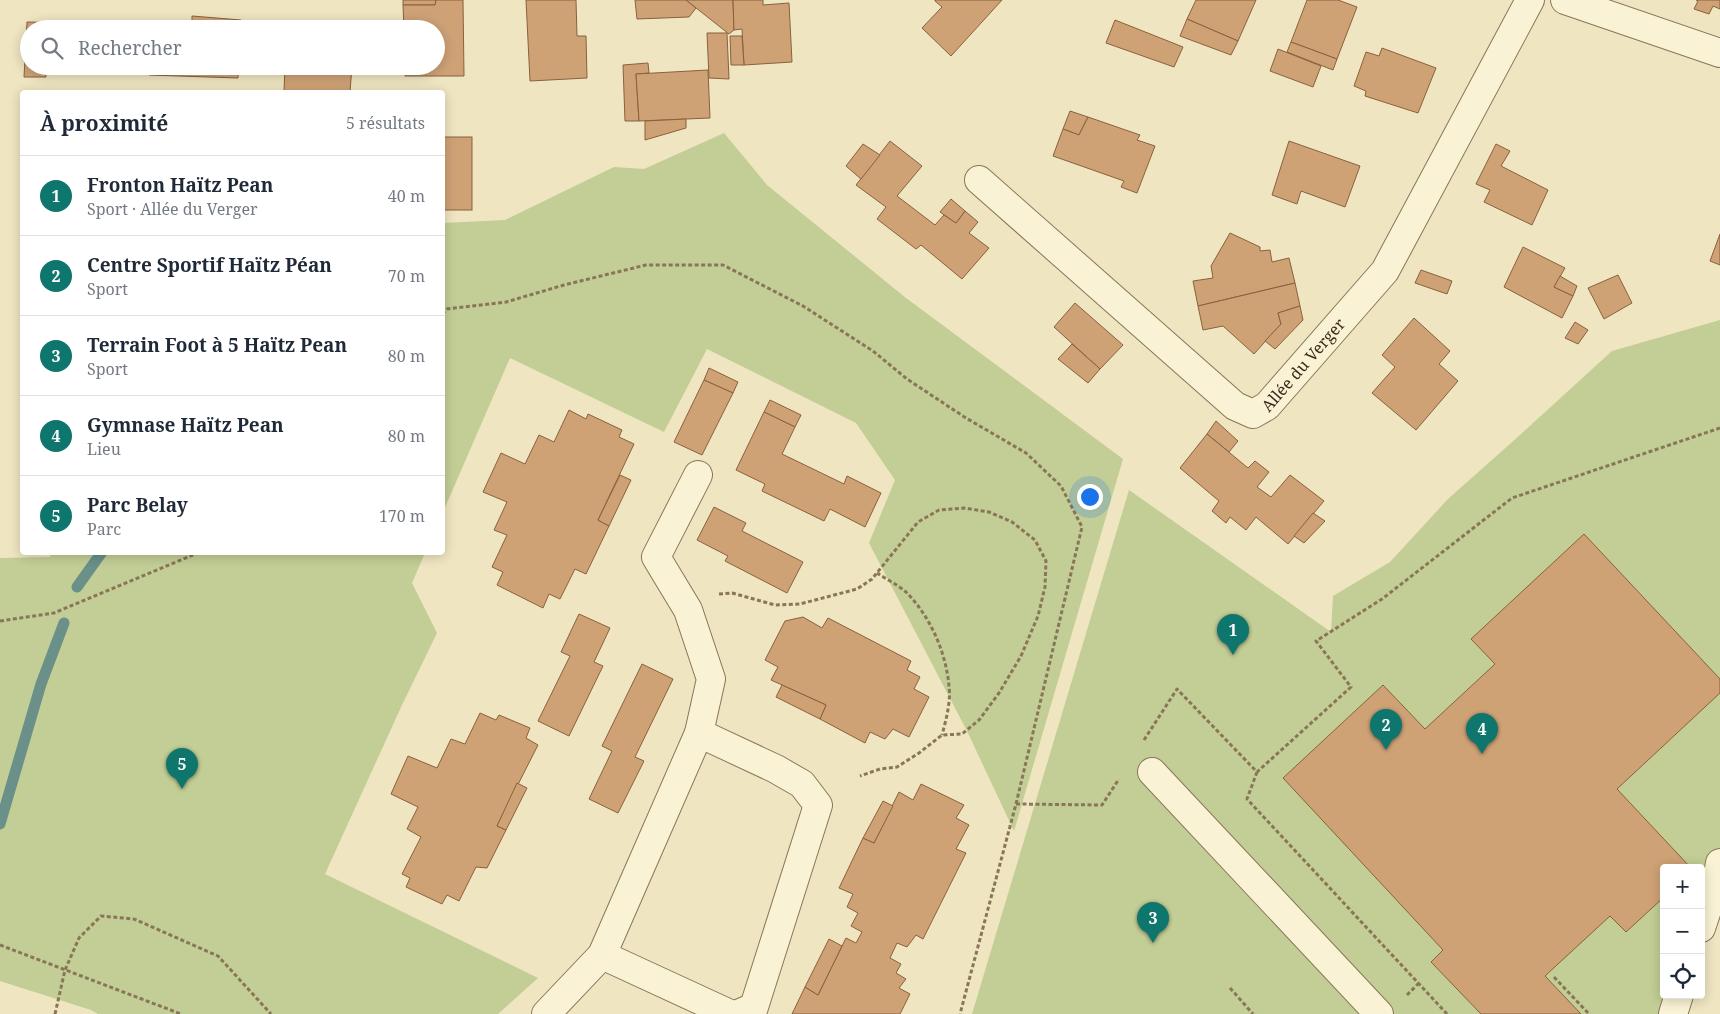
<!DOCTYPE html>
<html lang="fr">
<head>
<meta charset="utf-8">
<style>
  body { margin:0; font-family:"Noto Serif",serif; background:#f2f2f3; color:#1f2937 }
  .controls { position:absolute; right:15px; bottom:15px; display:grid; overflow:hidden; border-radius:5px; box-shadow:0 2px 12px #0003 }
  .controls button { width:45px; height:45px; display:grid; place-items:center; padding:0; border:0; border-bottom:1px solid #e0e1e3; background:#fff; color:#1f2937; font:25px sans-serif }
  .you { position:absolute; left:1089px; top:496px; width:18px; height:18px; margin:-12px; border:4px solid #fff; border-radius:50%; background:#1a73e8; box-shadow:0 0 0 8px #1a73e833 }
  .badge { display:grid; place-items:center; width:32px; height:32px; border-radius:50%; background:#0f766e; color:#fff; font-size:16px; font-weight:700 }
  .pin { position:absolute; translate:-50% -41px; filter:drop-shadow(0 1px 2px #0008) }
  .pin::after { content:''; position:absolute; top:26px; width:18px; height:15px; background:inherit; clip-path:polygon(0 0,100% 0,50% 100%) }
  .list { margin:0; padding:0; list-style:none }
  h2 { display:flex; justify-content:space-between; align-items:center; height:65px; margin:0; padding:0 20px; font-size:21px }
  h2 small { font-size:16px; font-weight:400; color:#747a83 }
  .list li { display:grid; grid-template-columns:32px 1fr auto; gap:15px; align-items:center; box-sizing:border-box; height:80px; padding:0 20px; border-top:1px solid #e0e1e3 }
  .list b { display:block; font-size:19px; white-space:nowrap }
  .list p { margin:0; font-size:16px; white-space:nowrap; color:#747a83 }
  .list em { font-size:16px; font-style:normal; color:#747a83 }
  .icon { flex:none; width:28px; height:28px; fill:none; stroke:currentColor; stroke-width:2; stroke-linecap:round; stroke-linejoin:round }
  .map { position:relative; flex:none; width:1720px; height:1014px; overflow:hidden }
  .search { position:absolute; background:#fff; box-shadow:0 2px 12px #0003; left:20px; top:20px; width:425px; height:55px; display:flex; align-items:center; gap:12px; box-sizing:border-box; padding:0 18px; border-radius:28px; color:#747a83; font-size:19px }
  .panel { position:absolute; background:#fff; box-shadow:0 2px 12px #0003; left:20px; top:90px; width:425px; height:465px; border-radius:5px }
  .map>svg:first-child { display:block }
</style>
</head>
<body>
<div class="map">
<svg width="1720" height="1014" viewBox="0 0 1720 1014">
  <rect width="100%" height="100%" fill="#efe5c1"/>
  <g fill="#c2ce95">
    <path d="M 724,133 L 767,185 L 906,298 L 1123,459 L 1014,831 L 967,731 L 869,543 L 895,480 L 856,423 L 707,349 L 664,432 L 510,358 L 443,512 L 443,223 L 505,220 L 614,167 L 644,169 Z"/>
    <path d="M 1720,320 L 1720,889 L 1701,951 L 1701,868 L 1664,868 L 1664,995 L 1688,995 L 1682,1014 L 972,1014 L 1129,490 L 1331,632 L 1333,596 L 1390,562 L 1448,499 L 1520,435 L 1612,351 Z"/>
    <path d="M 51,552 L 425,553 L 412,583 L 437,633 L 402,705 L 325,874 L 538,978 L 498,1014 L 98,1014 L 91,1010 L 0,981 L 0,558 L 50,557 Z"/>
  </g>
  <g fill="none" stroke-linecap="round" stroke-linejoin="round">
    <g stroke="#6a9089" stroke-width="11">
      <path d="M 77,587 L 102,552"/>
      <path d="M 0,824 L 41,684 L 64,623"/>
    </g>
  </g>
  <g fill="#cfa276" stroke="#89613d">
    <path d="M 403,0 L 436,0 L 435,5 L 403,5 Z"/>
    <path d="M 436,0 L 463,0 L 464,76 L 405,76 L 405,66 L 436,66 L 436,29 L 404,29 L 403,5 L 435,5 Z"/>
    <path d="M 526,0 L 576,0 L 577,36 L 586,36 L 587,78 L 530,81 Z"/>
    <path d="M 635,0 L 686,0 L 696,8 L 689,17 L 637,19 Z"/>
    <path d="M 686,0 L 733,0 L 734,30 L 729,34 Z"/>
    <path d="M 733,0 L 763,0 L 763,5 L 789,3 L 792,62 L 744,65 L 742,29 L 734,30 Z"/>
    <path d="M 935,0 L 1002,0 L 951,56 L 922,28 L 942,7 L 935,1 Z"/>
    <path d="M 1196,0 L 1256,0 L 1238,41 L 1187,19 Z"/>
    <path d="M 1307,0 L 1338,0 L 1357,7 L 1337,59 L 1291,42 Z"/>
    <path d="M 1696,0 L 1720,0 L 1720,9 L 1713,6 L 1709,14 L 1694,9 L 1698,1 Z"/>
    <path d="M 192,16 L 241,20 L 240,29 L 192,29 Z"/>
    <path d="M 1187,19 L 1238,41 L 1231,55 L 1180,36 Z"/>
    <path d="M 1115,20 L 1183,47 L 1174,67 L 1106,43 Z"/>
    <path d="M 27,22 L 116,24 L 116,29 L 29,29 L 29,66 L 45,66 L 46,77 L 24,77 Z"/>
    <path d="M 707,33 L 727,33 L 729,79 L 709,78 Z"/>
    <path d="M 730,36 L 742,36 L 744,65 L 731,65 Z"/>
    <path d="M 1291,42 L 1337,59 L 1333,70 L 1287,52 Z"/>
    <path d="M 1382,48 L 1436,68 L 1418,113 L 1365,96 L 1366,91 L 1354,86 L 1366,52 L 1379,56 Z"/>
    <path d="M 1278,49 L 1321,66 L 1313,87 L 1270,71 Z"/>
    <path d="M 648,63 L 649,73 L 636,74 L 639,121 L 625,121 L 623,65 Z"/>
    <path d="M 149,66 L 238,66 L 238,78 L 149,75 Z"/>
    <path d="M 285,66 L 352,66 L 350,92 L 284,92 Z"/>
    <path d="M 708,70 L 710,118 L 639,121 L 636,74 Z"/>
    <path d="M 1070,111 L 1088,117 L 1079,135 L 1063,129 Z"/>
    <path d="M 1088,117 L 1140,135 L 1137,140 L 1155,146 L 1137,193 L 1121,187 L 1124,181 L 1053,156 L 1063,129 L 1079,135 Z"/>
    <path d="M 686,119 L 686,128 L 645,140 L 645,121 Z"/>
    <rect x="442" y="137" width="30" height="73"/>
    <path d="M 890,141 L 922,166 L 897,196 L 935,225 L 944,215 L 956,223 L 965,211 L 978,222 L 969,233 L 989,248 L 962,279 L 921,245 L 916,249 L 877,219 L 886,207 L 856,185 Z"/>
    <path d="M 1289,141 L 1360,166 L 1345,207 L 1301,191 L 1297,204 L 1272,195 Z"/>
    <path d="M 863,144 L 880,155 L 861,179 L 846,166 Z"/>
    <path d="M 1496,144 L 1510,151 L 1501,166 L 1548,190 L 1532,225 L 1484,202 L 1490,190 L 1476,184 Z"/>
    <path d="M 951,199 L 965,211 L 956,223 L 940,212 Z"/>
    <path d="M 1230,233 L 1260,247 L 1260,251 L 1270,250 L 1272,262 L 1289,258 L 1295,283 L 1198,306 L 1193,281 L 1213,278 L 1211,266 Z"/>
    <path d="M 1720,234 L 1720,265 L 1710,261 Z"/>
    <path d="M 1523,247 L 1565,268 L 1554,287 L 1573,296 L 1562,318 L 1504,287 Z"/>
    <path d="M 1421,270 L 1452,281 L 1447,294 L 1415,283 Z"/>
    <path d="M 1618,275 L 1632,303 L 1604,319 L 1588,288 Z"/>
    <path d="M 1560,276 L 1577,286 L 1573,296 L 1554,287 Z"/>
    <path d="M 1295,283 L 1300,306 L 1278,313 L 1281,324 L 1254,354 L 1223,326 L 1203,330 L 1198,306 Z"/>
    <path d="M 1075,303 L 1123,345 L 1100,369 L 1054,327 Z"/>
    <path d="M 1300,306 L 1303,320 L 1275,349 L 1265,341 L 1281,324 L 1278,313 Z"/>
    <path d="M 1414,318 L 1450,351 L 1439,364 L 1458,381 L 1416,430 L 1372,393 L 1395,367 L 1382,355 Z"/>
    <path d="M 1575,322 L 1588,330 L 1578,344 L 1565,338 Z"/>
    <path d="M 1072,344 L 1100,369 L 1088,383 L 1058,359 Z"/>
    <path d="M 709,368 L 738,382 L 733,393 L 704,380 Z"/>
    <path d="M 704,380 L 733,393 L 702,455 L 674,442 Z"/>
    <path d="M 770,400 L 801,415 L 795,427 L 764,412 Z"/>
    <path d="M 569,410 L 586,419 L 588,414 L 622,430 L 619,437 L 634,444 L 598,520 L 609,526 L 586,574 L 575,569 L 560,599 L 549,594 L 543,608 L 497,585 L 503,572 L 492,567 L 507,535 L 494,530 L 507,502 L 483,492 L 501,453 L 525,464 L 539,435 L 554,442 Z"/>
    <path d="M 764,412 L 795,427 L 782,454 L 844,484 L 847,476 L 881,493 L 865,527 L 830,509 L 824,521 L 762,491 L 765,484 L 736,470 Z"/>
    <path d="M 1216,421 L 1238,441 L 1229,452 L 1207,434 Z"/>
    <path d="M 1207,434 L 1248,468 L 1255,461 L 1269,472 L 1257,487 L 1271,497 L 1290,475 L 1324,501 L 1288,544 L 1256,517 L 1246,530 L 1230,517 L 1226,523 L 1212,511 L 1219,501 L 1180,468 Z"/>
    <path d="M 620,475 L 631,480 L 609,526 L 598,520 Z"/>
    <path d="M 714,507 L 746,523 L 742,531 L 803,562 L 787,593 L 725,561 L 728,556 L 697,540 Z"/>
    <path d="M 1313,513 L 1325,521 L 1304,543 L 1294,536 Z"/>
    <path d="M 1584,534 L 1720,679 L 1720,693 L 1617,789 L 1691,868 L 1664,868 L 1664,897 L 1626,932 L 1610,916 L 1545,976 L 1581,1014 L 1481,1014 L 1431,962 L 1443,950 L 1283,778 L 1383,685 L 1425,729 L 1495,664 L 1471,639 Z"/>
    <path d="M 579,614 L 610,628 L 594,662 L 603,666 L 569,736 L 538,721 L 570,656 L 561,652 Z"/>
    <path d="M 803,617 L 822,628 L 828,618 L 911,661 L 907,670 L 920,677 L 914,689 L 929,697 L 909,737 L 893,729 L 885,739 L 870,732 L 865,743 L 820,719 L 826,705 L 771,680 L 778,667 L 765,660 L 785,621 Z"/>
    <path d="M 642,664 L 673,679 L 635,757 L 644,761 L 618,813 L 589,799 L 612,751 L 602,746 Z"/>
    <path d="M 782,685 L 826,705 L 820,719 L 776,697 Z"/>
    <path d="M 480,713 L 496,720 L 499,715 L 530,728 L 526,738 L 538,745 L 497,826 L 506,830 L 487,868 L 476,867 L 459,901 L 447,895 L 442,904 L 406,887 L 410,878 L 402,874 L 421,837 L 407,829 L 418,807 L 391,794 L 408,756 L 437,768 L 451,739 L 465,744 Z"/>
    <path d="M 517,783 L 527,788 L 506,830 L 497,826 Z"/>
    <path d="M 921,784 L 964,805 L 956,818 L 969,825 L 956,849 L 966,853 L 923,939 L 916,935 L 907,947 L 897,943 L 890,958 L 901,964 L 896,973 L 906,979 L 899,988 L 910,994 L 900,1014 L 792,1014 L 805,987 L 818,995 L 846,938 L 856,943 L 862,932 L 851,926 L 858,913 L 847,907 L 853,894 L 839,888 L 863,838 L 874,843 L 899,792 L 913,800 Z"/>
    <path d="M 883,801 L 893,806 L 874,843 L 863,838 Z"/>
    <path d="M 829,939 L 842,946 L 818,995 L 805,987 Z"/>
  </g>
  <g fill="none" stroke-linecap="round" stroke-linejoin="round">
    <defs>
      <g id="minor">
        <path d="M 1565,0 L 1720,53"/>
        <path id="s1" d="M 979,180 L 1235,406 L 1253,414 L 1267,406 L 1385,271 L 1530,0"/>
        <path d="M 698,475 L 656,557 L 688,610 L 711,679 L 699,733"/>
        <path d="M 1152,772 L 1379,1014"/>
        <path d="M 1701,928 L 1717,880 L 1720,863"/>
        <path d="M 602,955 L 730,1014"/>
        <path d="M 546,1014 L 602,955 L 699,733 L 776,769 L 802,784 L 818,805 L 754,1007 L 738,1014"/>
        <path d="M 1673,1014 L 1679,995"/>
      </g>
    </defs>
    <use href="#minor" stroke="#897658" stroke-width="30"/>
    <g stroke="#897658" stroke-width="3" stroke-dasharray="4 2.5" stroke-linecap="butt">
      <path d="M 442,314 L 447,309 L 506,302 L 564,285 L 646,265 L 723,265 L 803,306 L 873,351 L 907,379 L 966,418 L 1026,453 L 1061,486 L 1082,527 L 1016,804 L 960,1014"/>
      <path d="M 877,573 C 886,579 898,585 906,592 C 930,616 946,652 949,686 C 951,702 946,720 942,735"/>
      <path d="M 719,594 L 732,593 L 775,605 L 800,604 L 857,589 L 872,579 L 918,522 L 939,510 L 964,508 L 989,512 L 1012,522 L 1035,540 L 1046,561 L 1045,587 L 1038,616 L 1021,656 L 999,693 L 979,720 L 962,734 L 942,735 L 919,753 L 897,767 L 880,769 L 860,776"/>
      <path d="M 0,621 L 54,613 L 200,552"/>
      <path d="M 1144,740 L 1177,689 L 1257,772 L 1351,687 L 1316,641 L 1382,599 L 1512,498 L 1720,428"/>
      <path d="M 1257,772 L 1247,799 L 1447,1014"/>
      <path d="M 1016,804 L 1102,805 L 1119,779"/>
      <path d="M 0,945 L 181,1014"/>
      <path d="M 1554,977 L 1589,1014"/>
      <path d="M 1230,988 L 1253,1014"/>
      <path d="M 1407,995 L 1419,983"/>
      <path d="M 55,1014 L 65,970 L 79,938 L 101,916 L 134,919 L 218,956 L 271,1014"/>
    </g>
    <use href="#minor" stroke="#faf2d4" stroke-width="28"/>
  </g>
  <g text-anchor="middle" dominant-baseline="central" stroke-width="5" stroke-linejoin="round" paint-order="stroke">
    <g font-size="16" fill="#382c1d" stroke="#f6efd1">
      <text stroke="none"><textPath href="#s1" startOffset="432">Allée du Verger</textPath></text>
    </g>
  </g>
</svg>
<div class="controls">
<button>+</button>
<button>−</button>
<button><svg class="icon" aria-label="locate" viewBox="0 0 24 24"><circle cx="12" cy="12" r="6"/><path d="M12 2v4M12 18v4M2 12h4M18 12h4"/></svg></button>
</div>
<div class="you"></div>
<div class="pin badge" style="left:1233px;top:655px">1</div>
<div class="pin badge" style="left:1386px;top:750px">2</div>
<div class="pin badge" style="left:1153px;top:943px">3</div>
<div class="pin badge" style="left:1482px;top:754px">4</div>
<div class="pin badge" style="left:182px;top:789px">5</div>
<div class="search"><svg class="icon" aria-label="search" viewBox="0 0 24 24"><circle cx="10" cy="10" r="6"/><path d="M15 15l6 6"/></svg>Rechercher</div>
<section class="panel">
<h2>À proximité<small>5 résultats</small></h2>
<ul class="list">
<li><span class="badge">1</span><div><b>Fronton Haïtz Pean</b><p>Sport · Allée du Verger</p></div><em>40 m</em></li>
<li><span class="badge">2</span><div><b>Centre Sportif Haïtz Péan</b><p>Sport</p></div><em>70 m</em></li>
<li><span class="badge">3</span><div><b>Terrain Foot à 5 Haïtz Pean</b><p>Sport</p></div><em>80 m</em></li>
<li><span class="badge">4</span><div><b>Gymnase Haïtz Pean</b><p>Lieu</p></div><em>80 m</em></li>
<li><span class="badge">5</span><div><b>Parc Belay</b><p>Parc</p></div><em>170 m</em></li>
</ul>
</section>
</div>
</body>
</html>
